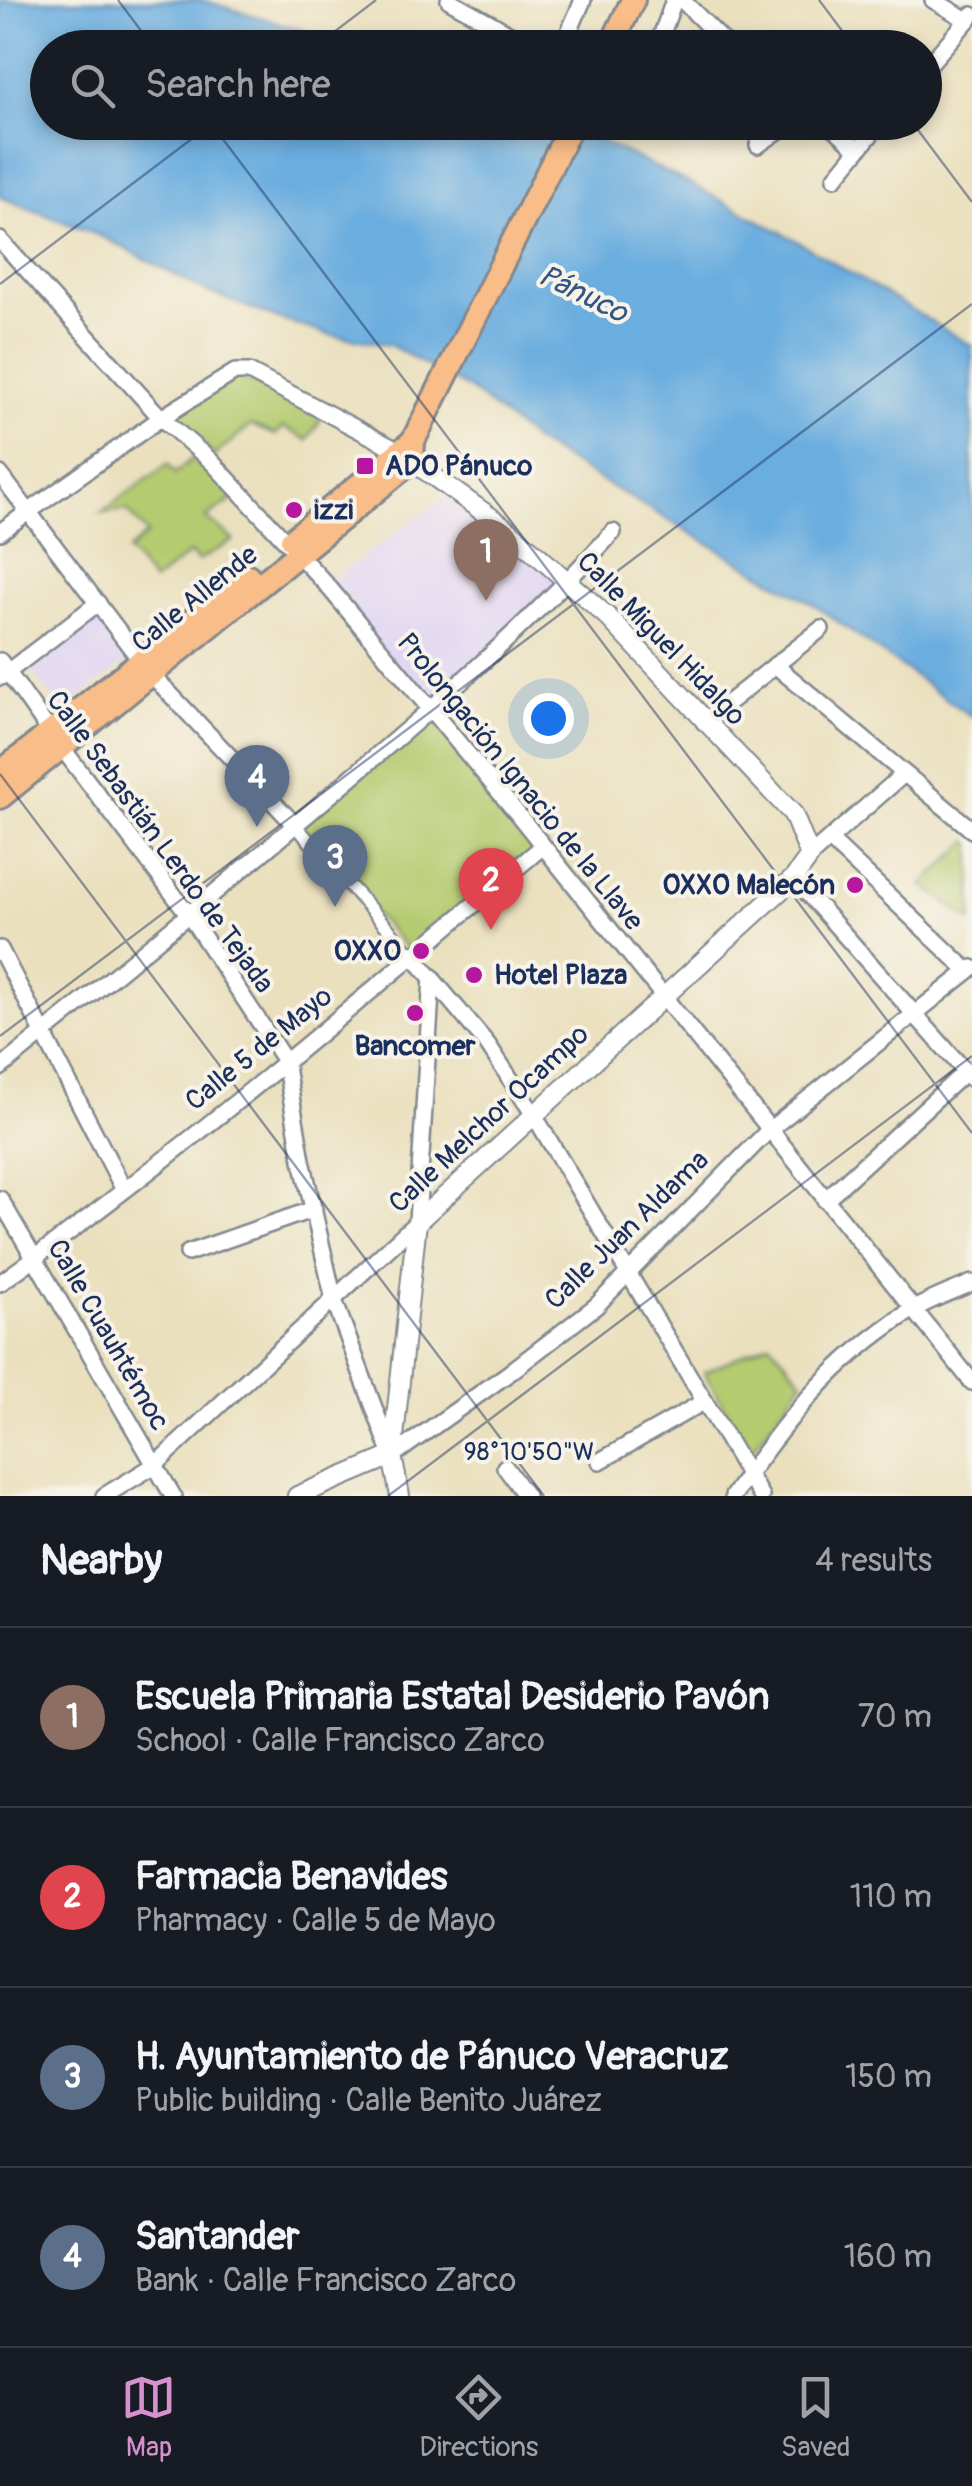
<!DOCTYPE html>
<html lang="en">
<head>
<meta charset="utf-8">
<style>
  body { margin:0; font-family:Pangolin,sans-serif; background:#242831; color:#f1f3f6 }
  .you { position:absolute; left:548px; top:718px; width:35px; height:35px; margin:-25px; border:8px solid #fff; border-radius:50%; background:#1a73e8; box-shadow:0 0 0 15px #1a73e833 }
  .badge { display:grid; place-items:center; width:65px; height:65px; border-radius:50%; background:#d690ce; color:#fff; font-size:32px; font-weight:700 }
  .pin { position:absolute; translate:-50% -82px; filter:drop-shadow(0 2px 5px #0008) }
  .pin::after { content:''; position:absolute; top:52px; width:35px; height:30px; background:inherit; clip-path:polygon(0 0,100% 0,50% 100%) }
  .list { margin:0; padding:0; list-style:none }
  h2 { display:flex; justify-content:space-between; align-items:center; height:130px; margin:0; padding:0 40px; font-size:42px }
  h2 small { font-size:32px; font-weight:400; color:#9ea1a6 }
  .list li { display:grid; grid-template-columns:65px 1fr auto; gap:30px; align-items:center; box-sizing:border-box; height:180px; padding:0 40px; border-top:2px solid #363941 }
  .list b { display:block; font-size:38px; white-space:nowrap }
  .list p { margin:0; font-size:32px; white-space:nowrap; color:#9ea1a6 }
  .list em { font-size:32px; font-style:normal; color:#9ea1a6 }
  .icon { flex:none; width:55px; height:55px; fill:none; stroke:currentColor; stroke-width:2; stroke-linecap:round; stroke-linejoin:round }
  .map { position:relative; flex:none; width:972px; height:1496px; overflow:hidden }
  .search { position:absolute; background:#171b24; box-shadow:0 5px 15px #0003; left:30px; right:30px; top:30px; height:110px; display:flex; align-items:center; gap:25px; box-sizing:border-box; padding:0 35px; border-radius:55px; color:#9ea1a6; font-size:38px }
  .sheet { height:850px; background:#171b24 }
  nav { display:flex; justify-content:space-around; align-items:center; box-sizing:border-box; height:140px; border-top:2px solid #363941; background:#171b24; font-size:28px; color:#9ea1a6 }
  nav a { display:grid; justify-items:center; gap:5px }
  nav .on { color:#d690ce }
  .map>svg:first-child { display:block }
</style>
</head>
<body>
<div class="map">
<svg width="972" height="1496" viewBox="0 0 972 1496">
  <rect width="100%" height="100%" fill="#f7f3e8"/>
  <filter id="ink" filterUnits="userSpaceOnUse"><feTurbulence type="fractalNoise" baseFrequency=".01" numOctaves="2"/><feDisplacementMap in="SourceGraphic" scale="20" xChannelSelector="R" yChannelSelector="G"/><feConvolveMatrix kernelMatrix="1 2 1 2 8 2 1 2 1" color-interpolation-filters="sRGB"/></filter>
  <filter id="wash" filterUnits="userSpaceOnUse"><feTurbulence type="fractalNoise" baseFrequency=".0048" numOctaves="4" result="noise"/><feDisplacementMap in="SourceGraphic" scale="40" xChannelSelector="R" yChannelSelector="G"/><feGaussianBlur stdDeviation="2.25" result="paint"/><feColorMatrix in="noise" values="0 0 0 0 0 0 0 0 0 0 0 0 0 0 0 0 0 1.4 0 .05"/><feComposite in="paint" operator="in"/></filter>
  <g filter="url(#wash)">
    <rect width="100%" height="100%" fill="#eae0be"/>
    <g fill="#e0d4f4">
      <path d="M 455,490 L 571,579 L 432,711 L 326,584 Z"/>
      <path d="M 92,612 L 129,660 L 62,711 L 25,662 Z"/>
    </g>
    <g fill="#b5cb6f" stroke="#687d66" stroke-width="2.5">
      <path d="M 237,376 L 283,394 L 321,419 L 307,440 L 284,427 L 275,435 L 251,425 L 214,456 L 175,413 Z"/>
      <path d="M 197,455 L 236,497 L 206,518 L 234,540 L 198,561 L 190,553 L 153,582 L 128,551 L 147,534 L 127,510 L 101,513 L 168,464 L 175,473 Z"/>
      <path d="M 432,711 L 543,846 L 413,956 L 295,825 Z"/>
      <path d="M 969,841 L 972,844 L 972,922 L 923,885 Z"/>
      <path d="M 770,1342 L 803,1381 L 750,1453 L 704,1372 Z"/>
    </g>
    <path fill="#6aaddf" stroke="#426e9e" stroke-width="2.5" d="M 0,0 L 202,0 L 359,47 L 48,48 L 48,122 L 563,123 L 689,183 L 792,238 L 972,346 L 972,717 L 813,604 L 538,444 L 469,389 L 390,345 L 330,335 L 279,319 L 208,292 L 105,238 L 0,197 Z"/>
  </g>
  <g filter="url(#ink)">
    <g fill="none" stroke-linecap="round" stroke-linejoin="round">
      <defs>
        <path id="pedestrian" d="M 295,825 L 413,956"/>
        <g id="minor">
          <path d="M 449,0 L 535,48"/>
          <path d="M 682,0 L 730,48"/>
          <path d="M 933,0 L 967,20"/>
          <path d="M 558,48 L 565,41 L 583,0"/>
          <path d="M 657,48 L 674,0"/>
          <path d="M 924,70 L 972,15"/>
          <path d="M 828,122 L 858,150"/>
          <path d="M 758,145 L 791,122"/>
          <path d="M 835,178 L 881,122"/>
          <path d="M 0,240 L 161,418 L 210,460 L 326,584 L 516,812 L 972,1382"/>
          <path d="M 0,474 L 150,673 L 295,825"/>
          <path d="M 0,532 L 161,418 L 235,372 L 249,372 L 399,451"/>
          <path d="M 0,661 L 50,732 L 189,915 L 285,1061 L 302,1160 L 334,1300 L 392,1456 L 509,1373 L 596,1306 L 769,1130 L 972,968"/>
          <path d="M 775,665 L 972,830"/>
          <path d="M 1,677 L 98,603"/>
          <path d="M 704,722 L 821,629"/>
          <path d="M 830,840 L 968,971"/>
          <path d="M 810,856 L 904,774"/>
          <path d="M 794,878 L 972,1079"/>
          <path d="M 0,949 L 124,1190"/>
          <path d="M 413,956 L 488,1045 L 534,1115 L 761,1496"/>
          <path d="M 0,1068 C 99,989 197,908 294,826 C 405,732 515,640 613,532"/>
          <path d="M 0,1199 L 173,1496"/>
          <path d="M 825,1200 L 965,1072"/>
          <path d="M 188,1253 L 314,1209"/>
          <path d="M 0,1283 C 188,1148 366,996 543,846"/>
          <path d="M 600,1461 L 705,1401"/>
          <path d="M 505,1467 L 526,1496"/>
          <path d="M 104,1496 L 155,1465 L 417,1222 L 432,977"/>
          <path d="M 733,1496 C 783,1423 833,1360 909,1312 C 928,1300 951,1292 972,1283"/>
        </g>
        <g id="tertiary">
          <path d="M 297,1496 L 392,1456"/>
          <path d="M 400,1496 L 392,1456 L 417,1222 L 794,878 L 810,856 L 793,814 L 609,618 L 510,531 L 405,456"/>
        </g>
        <g id="primary">
          <path d="M 610,48 L 633,0"/>
          <path d="M 292,540 L 413,441"/>
          <path d="M 0,773 L 248,576"/>
          <path d="M 0,797 L 412,461 L 413,441 L 573,122"/>
        </g>
      </defs>
      <use href="#pedestrian" stroke="#82888e" stroke-width="16"/>
      <use href="#minor" stroke="#82888e" stroke-width="20"/>
      <use href="#tertiary" stroke="#82888e" stroke-width="22"/>
      <use href="#primary" stroke="#82888e" stroke-width="28"/>
      <use href="#pedestrian" stroke="#fff" stroke-width="11"/>
      <use href="#minor" stroke="#fff" stroke-width="15"/>
      <use href="#tertiary" stroke="#fff" stroke-width="18"/>
      <use href="#primary" stroke="#f8bd89" stroke-width="22"/>
    </g>
  </g>
  <path fill="none" stroke="#1b2f5e" stroke-width="2.5" stroke-opacity="0.45" d="M 118,0 L 154,48M 819,0 L 855,48M 313,48 L 376,0M 210,122 L 972,1133M 912,122 L 972,202M 0,284 L 214,122M 0,774 L 544,1496M 0,1036 L 972,304M 388,1496 L 972,1056"/>
  <g fill="#b5179e" stroke="#f7f3e8" stroke-width="4">
    <rect x="355" y="456" width="20" height="20" rx="5"/>
    <circle cx="294" cy="510" r="10"/>
    <circle cx="855" cy="885" r="10"/>
    <circle cx="421" cy="951" r="10"/>
    <circle cx="474" cy="975" r="10"/>
    <circle cx="415" cy="1013" r="10"/>
  </g>
  <g text-anchor="middle" dominant-baseline="central" stroke-width="8" stroke-linejoin="round" paint-order="stroke">
    <g font-size="28" font-weight="bold" fill="#1b2f5e" stroke="#f7f3e8" text-anchor="start">
      <text x="385" y="466">ADO Pánuco</text>
      <text x="314" y="510">izzi</text>
      <text x="835" y="885" text-anchor="end">OXXO Malecón</text>
      <text x="401" y="951" text-anchor="end">OXXO</text>
      <text x="494" y="975">Hotel Plaza</text>
      <text x="415" y="1046" text-anchor="middle">Bancomer</text>
    </g>
    <g font-size="28" fill="#1b2f5e" stroke="#f7f3e8">
      <text transform="translate(195 599) rotate(-39)">Calle Allende</text>
      <text transform="translate(661 639) rotate(46)">Calle Miguel Hidalgo</text>
      <text transform="translate(520 782) rotate(51)">Prolongación Ignacio de la Llave</text>
      <text transform="translate(160 842) rotate(54)">Calle Sebastián Lerdo de Tejada</text>
      <text transform="translate(259 1049) rotate(-39)">Calle 5 de Mayo</text>
      <text transform="translate(489 1119) rotate(-43)">Calle Melchor Ocampo</text>
      <text transform="translate(627 1230) rotate(-44)">Calle Juan Aldama</text>
      <text transform="translate(108 1335) rotate(60)">Calle Cuauhtémoc</text>
    </g>
    <g font-size="30" font-style="italic" fill="#335585" stroke="#f7f3e8">
      <text transform="translate(583 294) rotate(26)">Pánuco</text>
    </g>
  </g>
  <g font-size="25" text-anchor="middle" fill="#1b2f5e" stroke="#f7f3e8" stroke-width="8" stroke-linejoin="round" paint-order="stroke">
    <text x="529" y="1460">98°10'50"W</text>
  </g>
</svg>
<div class="you"></div>
<div class="pin badge" style="left:486px;top:601px;background:#8d6e63">1</div>
<div class="pin badge" style="left:491px;top:930px;background:#e0444e">2</div>
<div class="pin badge" style="left:335px;top:907px;background:#5c6f8a">3</div>
<div class="pin badge" style="left:257px;top:827px;background:#5c6f8a">4</div>
<div class="search"><svg class="icon" aria-label="search" viewBox="0 0 24 24"><circle cx="10" cy="10" r="6"/><path d="M15 15l6 6"/></svg>Search here</div>
</div>
<section class="sheet">
<h2>Nearby<small>4 results</small></h2>
<ul class="list">
<li><span class="badge" style="background:#8d6e63">1</span><div><b>Escuela Primaria Estatal Desiderio Pavón</b><p>School · Calle Francisco Zarco</p></div><em>70 m</em></li>
<li><span class="badge" style="background:#e0444e">2</span><div><b>Farmacia Benavides</b><p>Pharmacy · Calle 5 de Mayo</p></div><em>110 m</em></li>
<li><span class="badge" style="background:#5c6f8a">3</span><div><b>H. Ayuntamiento de Pánuco Veracruz</b><p>Public building · Calle Benito Juárez</p></div><em>150 m</em></li>
<li><span class="badge" style="background:#5c6f8a">4</span><div><b>Santander</b><p>Bank · Calle Francisco Zarco</p></div><em>160 m</em></li>
</ul>
</section>
<nav>
<a class="on"><svg class="icon" aria-label="map" viewBox="0 0 24 24"><path d="M3 6l6-2 6 2 6-2v14l-6 2-6-2-6 2zM9 4v14M15 6v14"/></svg>Map</a>
<a><svg class="icon" aria-label="directions" viewBox="0 0 24 24"><path d="M12 3l9 9-9 9-9-9zM9 14v-3h6M13 9l2 2-2 2"/></svg>Directions</a>
<a><svg class="icon" aria-label="saved" viewBox="0 0 24 24"><path d="M7 4h10v16l-5-4-5 4z"/></svg>Saved</a>
</nav>
</body>
</html>
